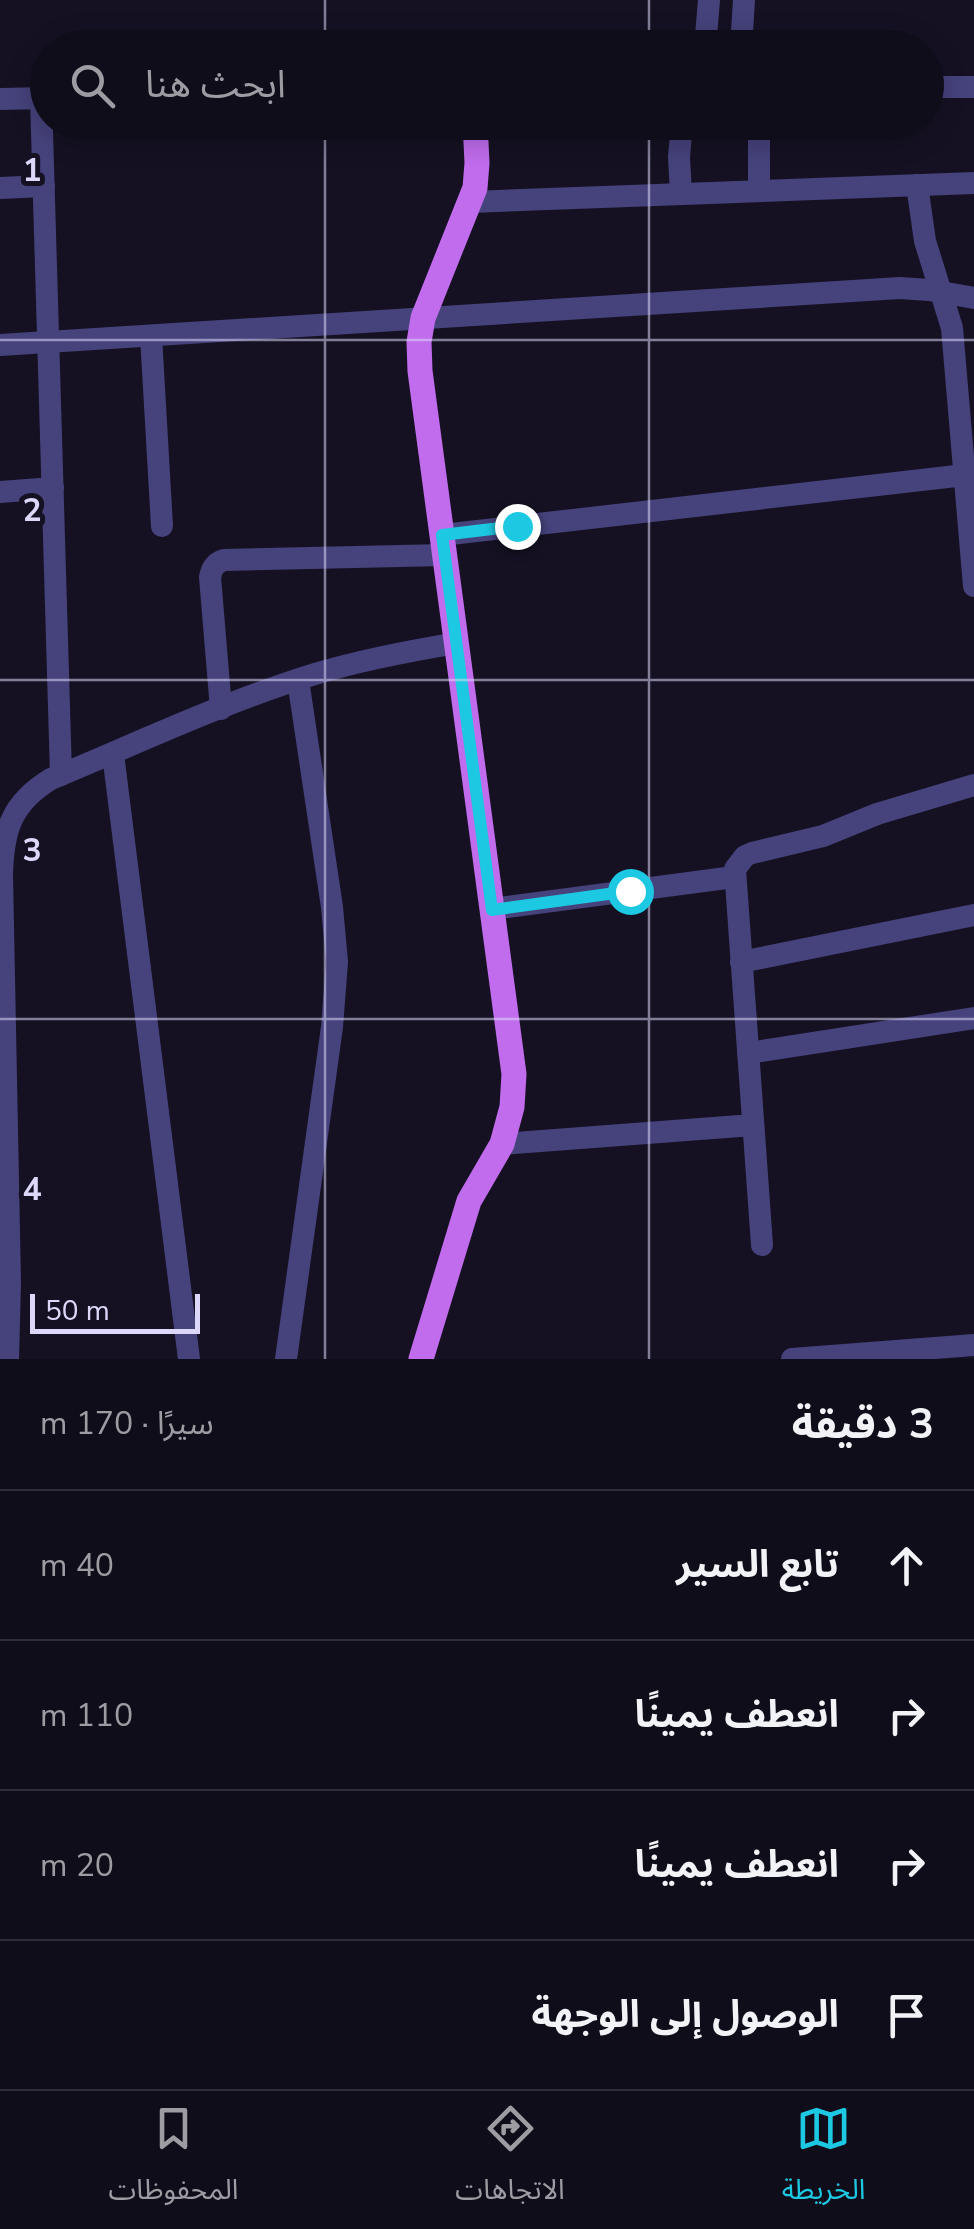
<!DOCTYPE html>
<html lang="ar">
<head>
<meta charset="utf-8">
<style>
  body { margin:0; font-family:"Nunito Sans","Noto Sans Arabic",sans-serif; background:#191623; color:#f1f3f6; direction:rtl }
  .scale { position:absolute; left:30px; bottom:25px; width:170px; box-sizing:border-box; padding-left:10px; border:5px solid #ddd8fa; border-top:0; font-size:28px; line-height:35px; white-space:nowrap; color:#ddd8fa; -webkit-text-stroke:8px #151123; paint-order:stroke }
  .stop { position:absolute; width:30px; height:30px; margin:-22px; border:8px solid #1cc8e2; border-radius:50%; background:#fff }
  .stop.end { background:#1cc8e2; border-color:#fff; box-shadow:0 2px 10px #0008 }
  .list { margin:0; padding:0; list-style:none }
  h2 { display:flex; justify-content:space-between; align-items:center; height:130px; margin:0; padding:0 40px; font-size:42px }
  h2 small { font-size:32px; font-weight:400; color:#9c9ca2 }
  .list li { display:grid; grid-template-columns:65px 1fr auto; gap:30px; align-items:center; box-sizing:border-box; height:150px; padding:0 40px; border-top:2px solid #302d39 }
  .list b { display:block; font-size:38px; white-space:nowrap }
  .list em { font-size:32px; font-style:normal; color:#9c9ca2 }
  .icon { flex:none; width:55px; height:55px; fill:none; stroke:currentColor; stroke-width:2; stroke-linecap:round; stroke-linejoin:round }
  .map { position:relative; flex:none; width:974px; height:1359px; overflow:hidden; direction:ltr }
  .search { position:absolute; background:#100d1a; box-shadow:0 5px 25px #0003; left:30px; right:30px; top:30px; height:110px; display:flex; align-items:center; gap:25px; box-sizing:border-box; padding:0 35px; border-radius:55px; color:#9c9ca2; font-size:38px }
  .sheet { height:730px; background:#100d1a }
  nav { display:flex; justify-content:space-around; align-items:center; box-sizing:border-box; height:140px; border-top:2px solid #302d39; background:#100d1a; font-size:28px; color:#9c9ca2 }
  nav a { display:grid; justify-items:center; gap:5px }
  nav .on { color:#1cc8e2 }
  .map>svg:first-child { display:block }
</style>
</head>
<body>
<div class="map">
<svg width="974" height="1359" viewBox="0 0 974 1359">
  <rect width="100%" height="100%" fill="#151123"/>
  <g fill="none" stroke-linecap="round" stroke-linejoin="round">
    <g stroke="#46427c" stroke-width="22">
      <path d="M 705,48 L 709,0"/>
      <path d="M 741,48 L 744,0"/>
      <path d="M 926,87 L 974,87"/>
      <path d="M 41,98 L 61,775"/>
      <path d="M 0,99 L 48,98"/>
      <path d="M 757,122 L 759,139 L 759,191"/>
      <path d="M 917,185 L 925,241 L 952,328 L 974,586"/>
      <path d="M 0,188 L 44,186"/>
      <path d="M 681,194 L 679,157 L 682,122"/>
      <path d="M 471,202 L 974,183"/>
      <path d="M 151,336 L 162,526"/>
      <path d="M 0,345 L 900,288 L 929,290 L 974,298"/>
      <path d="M 0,492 L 53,488"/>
      <path d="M 442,535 L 965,475"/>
      <path d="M 221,709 L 210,577 C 212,568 215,563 224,560 L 445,555"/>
      <path d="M 113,754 L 189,1359"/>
      <path d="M 492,909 L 734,877"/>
      <path d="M 741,962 L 974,915"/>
      <path d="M 748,1053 L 974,1018"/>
      <path d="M 502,1144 L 753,1125"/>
      <path d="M 762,1245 L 735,869 L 745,856 L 752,853 L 823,836 L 877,814 L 974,785"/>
      <path d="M 8,1359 L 10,1283 L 2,875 C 3,831 11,803 51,779 C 138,743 224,702 315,674 C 361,660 409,651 457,643"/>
      <path d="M 286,1359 L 332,1027 L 337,962 L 332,907 L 298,680"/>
      <path d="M 792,1359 L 974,1345"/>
    </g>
    <path stroke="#c06ced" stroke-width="25" d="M 421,1359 L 469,1201 L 502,1144 L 512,1107 L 514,1074 L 420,371 L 419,342 L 423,318 L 475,188 L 477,163 L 475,122"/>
  </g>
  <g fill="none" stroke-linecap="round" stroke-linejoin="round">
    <path stroke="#1cc8e2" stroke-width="12" d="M 517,526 L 442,535 L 492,910 L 630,891"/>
  </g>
  <path fill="none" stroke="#ddd8fa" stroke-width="2.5" stroke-opacity="0.55" d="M 325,0 L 325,48M 649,0 L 649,48M 325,122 L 325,1359M 649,122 L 649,1359M 0,340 L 974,340M 0,680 L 974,680M 0,1019 L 974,1019"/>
  <g font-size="32" text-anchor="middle" font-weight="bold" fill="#ddd8fa" stroke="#151123" stroke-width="10" stroke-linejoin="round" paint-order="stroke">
    <text x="32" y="181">1</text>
    <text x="32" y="521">2</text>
    <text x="32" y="861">3</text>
    <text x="32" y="1200">4</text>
  </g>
</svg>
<div class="scale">50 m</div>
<div class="stop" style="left:630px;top:891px"></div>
<div class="stop end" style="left:517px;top:526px"></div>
<div class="search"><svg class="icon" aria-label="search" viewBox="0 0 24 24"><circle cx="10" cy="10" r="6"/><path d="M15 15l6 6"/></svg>ابحث هنا</div>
</div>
<section class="sheet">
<h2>3 دقيقة<small>سيرًا · 170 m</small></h2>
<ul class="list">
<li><svg class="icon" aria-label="ahead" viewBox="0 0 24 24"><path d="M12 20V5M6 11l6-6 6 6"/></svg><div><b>تابع السير</b></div><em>40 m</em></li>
<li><svg class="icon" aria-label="right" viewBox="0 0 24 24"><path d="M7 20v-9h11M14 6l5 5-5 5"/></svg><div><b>انعطف يمينًا</b></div><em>110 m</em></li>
<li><svg class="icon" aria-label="right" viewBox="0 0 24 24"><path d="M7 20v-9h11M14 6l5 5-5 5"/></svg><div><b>انعطف يمينًا</b></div><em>20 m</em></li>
<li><svg class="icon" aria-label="arrive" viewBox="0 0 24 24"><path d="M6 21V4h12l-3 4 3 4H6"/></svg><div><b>الوصول إلى الوجهة</b></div></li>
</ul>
</section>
<nav>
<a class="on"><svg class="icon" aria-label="map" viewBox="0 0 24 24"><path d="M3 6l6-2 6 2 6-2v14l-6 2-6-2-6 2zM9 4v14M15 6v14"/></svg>الخريطة</a>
<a><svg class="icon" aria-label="directions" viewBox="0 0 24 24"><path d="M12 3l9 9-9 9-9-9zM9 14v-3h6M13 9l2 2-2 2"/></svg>الاتجاهات</a>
<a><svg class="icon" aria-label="saved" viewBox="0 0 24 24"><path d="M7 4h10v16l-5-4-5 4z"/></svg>المحفوظات</a>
</nav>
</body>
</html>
